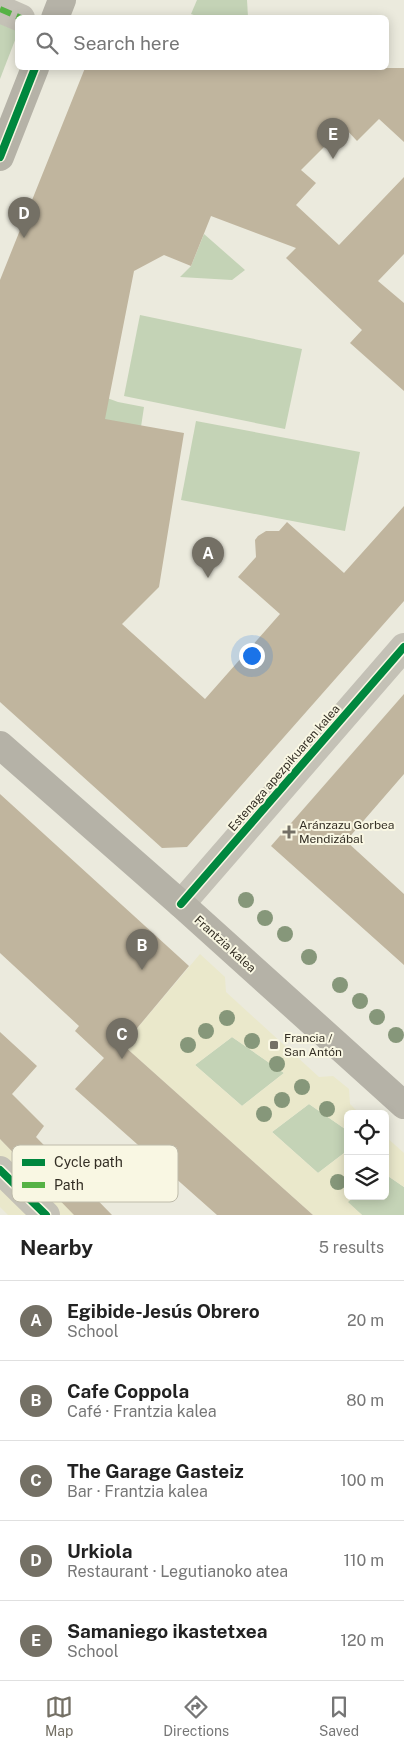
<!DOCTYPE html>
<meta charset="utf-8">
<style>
body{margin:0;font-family:"Public Sans",sans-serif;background:#f6f6f6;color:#222}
.controls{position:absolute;right:15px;bottom:15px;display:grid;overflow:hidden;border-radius:8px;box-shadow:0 2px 12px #0003}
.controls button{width:45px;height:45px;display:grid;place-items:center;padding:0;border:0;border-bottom:1px solid #e0e0e0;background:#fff;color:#222;font:25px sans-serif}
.you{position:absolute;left:251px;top:655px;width:18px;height:18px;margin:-12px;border:4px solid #fff;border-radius:50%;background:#1a73e8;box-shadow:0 0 0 8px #1a73e833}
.badge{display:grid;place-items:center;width:32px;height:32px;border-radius:50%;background:#747065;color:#fff;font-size:16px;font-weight:700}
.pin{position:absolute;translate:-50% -41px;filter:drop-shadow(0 1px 2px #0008)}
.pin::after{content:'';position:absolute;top:26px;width:18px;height:15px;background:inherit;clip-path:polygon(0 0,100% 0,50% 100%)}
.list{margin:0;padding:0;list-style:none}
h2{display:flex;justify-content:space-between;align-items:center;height:65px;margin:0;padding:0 20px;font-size:21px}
h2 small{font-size:16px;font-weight:400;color:#767676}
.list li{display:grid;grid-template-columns:32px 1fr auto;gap:15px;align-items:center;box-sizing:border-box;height:80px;padding:0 20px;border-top:1px solid #e0e0e0}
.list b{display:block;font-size:19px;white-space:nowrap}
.list p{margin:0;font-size:16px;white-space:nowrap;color:#767676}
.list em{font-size:16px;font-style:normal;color:#767676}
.icon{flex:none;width:28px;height:28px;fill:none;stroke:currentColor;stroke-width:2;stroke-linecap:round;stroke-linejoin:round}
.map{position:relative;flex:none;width:404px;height:1215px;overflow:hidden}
.search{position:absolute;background:#fff;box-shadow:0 2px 12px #0003;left:15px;right:15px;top:15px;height:55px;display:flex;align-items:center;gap:12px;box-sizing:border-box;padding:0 18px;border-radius:8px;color:#767676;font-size:19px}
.sheet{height:465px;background:#fff}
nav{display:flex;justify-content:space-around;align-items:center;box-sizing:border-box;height:70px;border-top:1px solid #e0e0e0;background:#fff;font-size:14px;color:#767676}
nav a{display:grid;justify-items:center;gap:2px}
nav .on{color:#747065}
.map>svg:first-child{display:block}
.green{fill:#c4d3b6}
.plaza{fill:#eae8cb;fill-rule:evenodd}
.building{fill:#c0b59e}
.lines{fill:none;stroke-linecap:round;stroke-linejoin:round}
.street{stroke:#c4c1b6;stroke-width:28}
.secondary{stroke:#b5b2a7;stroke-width:28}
.quiet{stroke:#56b245;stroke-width:6;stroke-dasharray:12 6;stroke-linecap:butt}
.cycleway-casing{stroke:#f9f7e3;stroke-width:11}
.cycleway{stroke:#00873e;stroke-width:8}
.tree{fill:#86977a}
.poi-dot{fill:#747065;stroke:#f9f7e3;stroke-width:2}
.labels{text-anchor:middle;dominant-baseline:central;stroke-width:4;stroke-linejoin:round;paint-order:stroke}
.street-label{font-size:12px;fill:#342f25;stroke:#f9f7e3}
.poi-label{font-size:12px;fill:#342f25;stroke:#f9f7e3;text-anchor:start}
.key{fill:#f9f7e3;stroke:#bebbaa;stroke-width:1}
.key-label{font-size:14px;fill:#342f25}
</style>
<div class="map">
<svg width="404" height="1215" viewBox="0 0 404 1215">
<rect width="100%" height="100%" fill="#ebeadd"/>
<g class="green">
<polygon points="197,0 247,0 248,17 199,17 191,14"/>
<polygon points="0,4 18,18 17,35 0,79"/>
<polygon points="204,234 245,270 232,280 180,277 191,266"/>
<polygon points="140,315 302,349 285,429 124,396"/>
<polygon points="88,391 118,402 144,407 139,440 72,432"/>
<polygon points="196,421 360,452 345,531 181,500"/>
<polygon points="232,1037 284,1073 242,1106 195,1065"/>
<polygon points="309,1104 348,1131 348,1150 318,1173 272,1132"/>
<polygon points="385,1174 404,1187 404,1215 362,1215 347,1202 355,1196 385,1196"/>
</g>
<g class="plaza">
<path d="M 200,954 L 225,977 L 226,992 L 319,1077 L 333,1076 L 349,1089 L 350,1104 L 360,1114 L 348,1114 L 348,1131 L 309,1104 L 272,1132 L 318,1173 L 348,1150 L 348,1196 L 355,1196 L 348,1202 L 362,1215 L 313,1215 L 123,1045 ZM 232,1037 L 284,1073 L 242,1106 L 195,1065 Z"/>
<polygon points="385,1136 404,1153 404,1187 385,1174"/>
<polygon points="0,1139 75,1215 8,1215 0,1207"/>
</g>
<g class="building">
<polygon points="85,68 404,68 404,142 379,119 357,141 344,127 301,170 316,183 296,205 339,245 404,177 404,254 378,281 404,303 404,391 350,343 362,330 286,258 296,248 211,216 191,266 164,255 134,271 105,419 184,433 159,587 122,624 205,699 280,614 238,577 256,557 255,540 258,536 266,531 279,531 287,522 344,573 404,506 404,601 187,847 162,848 0,702 0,280"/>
<polygon points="404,694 404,774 346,841 404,894 404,965 271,846"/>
<polygon points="0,794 189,966 123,1045 313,1215 217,1215 75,1089 104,1058 75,1031 79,1026 0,953"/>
<polygon points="0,1032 37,1066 12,1094 44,1126 36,1137 112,1215 74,1215 0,1139"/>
</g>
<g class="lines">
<g class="street">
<polyline points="0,9 21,18"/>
<polyline points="181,904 404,647"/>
<polyline points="0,1170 46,1215"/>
</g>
<g class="secondary">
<polyline points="55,18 62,0"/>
<polyline points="0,157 35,68"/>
<polyline points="0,745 181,904 404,1105"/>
</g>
<polyline class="quiet" points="0,9 21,18"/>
<g class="cycleway-casing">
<g id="cycleway">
<polyline points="0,157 35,68"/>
<polyline points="181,904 404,647"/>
<polyline points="0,1170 46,1215"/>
</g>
</g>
<use href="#cycleway" class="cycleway"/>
</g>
<g class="tree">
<circle cx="246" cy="900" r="8"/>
<circle cx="265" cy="918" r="8"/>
<circle cx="285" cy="934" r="8"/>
<circle cx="309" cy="957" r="8"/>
<circle cx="340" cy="985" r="8"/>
<circle cx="360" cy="1001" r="8"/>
<circle cx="377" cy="1017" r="8"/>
<circle cx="227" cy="1018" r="8"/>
<circle cx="206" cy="1031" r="8"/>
<circle cx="396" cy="1035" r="8"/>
<circle cx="252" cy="1041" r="8"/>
<circle cx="188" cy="1045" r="8"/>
<circle cx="277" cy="1064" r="8"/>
<circle cx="302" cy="1087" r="8"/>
<circle cx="282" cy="1100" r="8"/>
<circle cx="327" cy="1109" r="8"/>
<circle cx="264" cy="1114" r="8"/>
<circle cx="338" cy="1182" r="8"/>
</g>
<g class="poi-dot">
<path d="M286.5 824.5h5v5h5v5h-5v5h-5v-5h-5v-5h5z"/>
<rect x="269" y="1040" width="10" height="10" rx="2.5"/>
</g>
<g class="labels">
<g class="street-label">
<text transform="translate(284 768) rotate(-49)">Estenaga apezpikuaren kalea</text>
<text transform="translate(225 944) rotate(42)">Frantzia kalea</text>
</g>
<g class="poi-label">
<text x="299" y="825">Aránzazu Gorbea<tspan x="299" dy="14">Mendizábal</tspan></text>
<text x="284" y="1038">Francia /<tspan x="284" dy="14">San Antón</tspan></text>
</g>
</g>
<rect x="12" y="1145" width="166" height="57" rx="8" class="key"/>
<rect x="22" y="1159" width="23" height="7" fill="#00873e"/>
<rect x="22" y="1182" width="23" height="6" fill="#56b245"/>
<g class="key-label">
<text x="54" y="1167">Cycle path</text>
<text x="54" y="1190">Path</text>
</g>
</svg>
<div class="controls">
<button><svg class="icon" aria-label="locate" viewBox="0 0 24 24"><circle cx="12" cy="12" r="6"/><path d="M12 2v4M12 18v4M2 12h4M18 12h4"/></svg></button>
<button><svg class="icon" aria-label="layers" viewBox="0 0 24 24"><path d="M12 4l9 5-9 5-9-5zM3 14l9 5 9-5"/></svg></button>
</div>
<div class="you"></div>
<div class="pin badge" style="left:208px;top:578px">A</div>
<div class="pin badge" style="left:142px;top:970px">B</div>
<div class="pin badge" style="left:122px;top:1059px">C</div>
<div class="pin badge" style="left:24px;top:238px">D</div>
<div class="pin badge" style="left:333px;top:159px">E</div>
<div class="search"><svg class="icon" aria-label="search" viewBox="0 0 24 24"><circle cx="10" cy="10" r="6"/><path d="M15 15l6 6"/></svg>Search here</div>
</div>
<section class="sheet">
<h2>Nearby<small>5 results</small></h2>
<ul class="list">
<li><span class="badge">A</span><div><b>Egibide-Jesús Obrero</b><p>School</p></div><em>20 m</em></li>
<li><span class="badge">B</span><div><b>Cafe Coppola</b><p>Café · Frantzia kalea</p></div><em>80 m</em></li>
<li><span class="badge">C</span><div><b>The Garage Gasteiz</b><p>Bar · Frantzia kalea</p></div><em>100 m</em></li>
<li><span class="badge">D</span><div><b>Urkiola</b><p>Restaurant · Legutianoko atea</p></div><em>110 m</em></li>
<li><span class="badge">E</span><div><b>Samaniego ikastetxea</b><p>School</p></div><em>120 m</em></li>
</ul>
</section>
<nav>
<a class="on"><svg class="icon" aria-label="map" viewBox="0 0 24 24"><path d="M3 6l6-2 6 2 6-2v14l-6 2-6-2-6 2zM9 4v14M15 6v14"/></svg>Map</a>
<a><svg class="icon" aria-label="directions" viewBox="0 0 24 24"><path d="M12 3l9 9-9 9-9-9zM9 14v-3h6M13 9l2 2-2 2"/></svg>Directions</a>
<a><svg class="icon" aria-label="saved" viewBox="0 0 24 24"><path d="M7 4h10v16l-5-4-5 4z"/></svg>Saved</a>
</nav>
